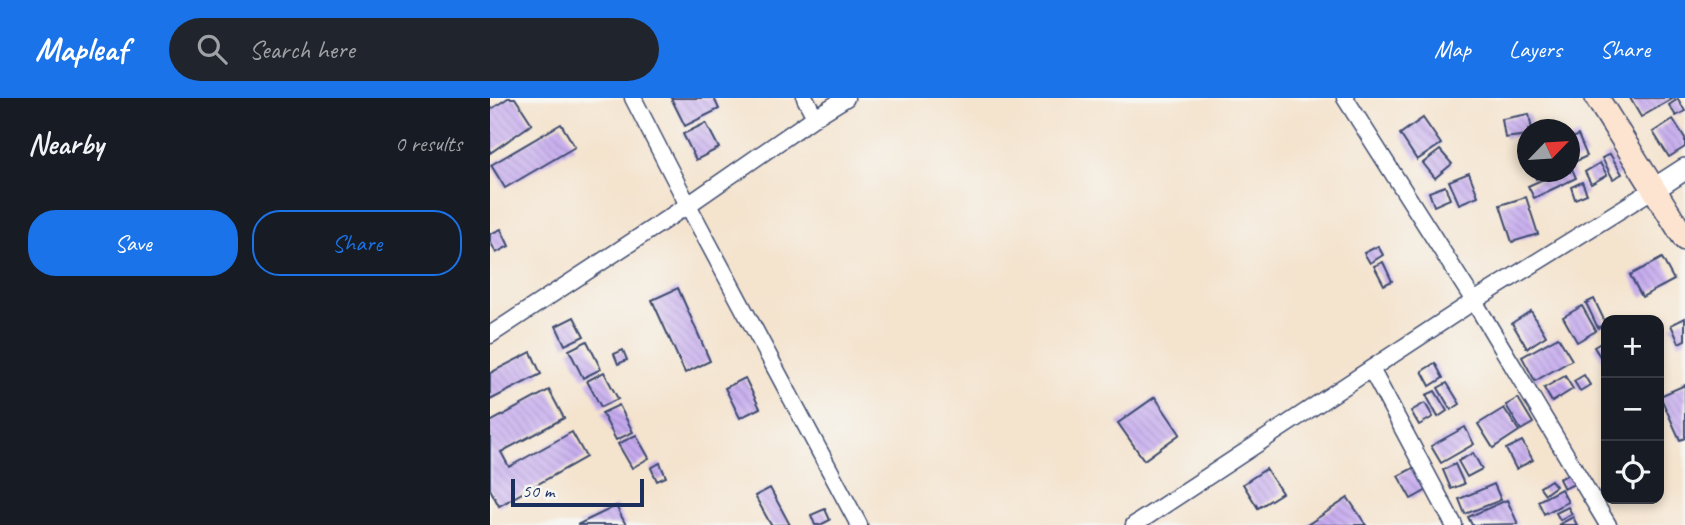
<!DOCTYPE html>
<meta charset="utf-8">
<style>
body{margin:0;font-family:Caveat,sans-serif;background:#20242c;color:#f1f3f6}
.controls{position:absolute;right:21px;bottom:21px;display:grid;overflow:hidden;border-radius:14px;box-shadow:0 4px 10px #0003}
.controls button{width:63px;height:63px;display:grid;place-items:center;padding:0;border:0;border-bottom:2px solid #363941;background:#171b24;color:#f1f3f6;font:35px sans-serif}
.compass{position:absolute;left:1027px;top:21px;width:63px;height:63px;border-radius:50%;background:#171b24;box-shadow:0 4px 10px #0003;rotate:65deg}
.scale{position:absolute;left:21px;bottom:18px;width:133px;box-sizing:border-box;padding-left:7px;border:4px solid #1b2f5e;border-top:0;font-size:19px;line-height:24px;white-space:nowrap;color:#1b2f5e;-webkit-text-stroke:5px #f6f6f2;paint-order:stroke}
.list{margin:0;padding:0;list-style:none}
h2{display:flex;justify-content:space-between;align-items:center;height:91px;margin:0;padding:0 28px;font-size:30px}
h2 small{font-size:23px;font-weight:400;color:#9ea1a6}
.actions{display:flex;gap:14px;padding:21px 28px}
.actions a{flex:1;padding:16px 0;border:2px solid #1a73e8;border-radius:28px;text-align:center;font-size:24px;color:#1a73e8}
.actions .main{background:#1a73e8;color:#fff}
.icon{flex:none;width:38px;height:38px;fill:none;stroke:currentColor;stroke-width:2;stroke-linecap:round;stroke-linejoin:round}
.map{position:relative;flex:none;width:1195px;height:427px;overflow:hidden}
header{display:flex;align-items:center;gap:42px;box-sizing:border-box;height:98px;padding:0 35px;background:#1a73e8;color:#fff}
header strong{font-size:33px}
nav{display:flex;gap:38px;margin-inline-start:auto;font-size:24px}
.search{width:490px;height:63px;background:#20242c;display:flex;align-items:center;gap:18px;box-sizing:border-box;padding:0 24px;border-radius:38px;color:#9ea1a6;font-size:26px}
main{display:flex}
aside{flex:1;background:#171b24}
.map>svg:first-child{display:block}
.building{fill:url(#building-back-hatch)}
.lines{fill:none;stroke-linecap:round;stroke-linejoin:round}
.minor-casing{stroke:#3c4a6f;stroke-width:19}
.tertiary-casing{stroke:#3c4a6f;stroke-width:24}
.secondary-casing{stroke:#3c4a6f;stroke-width:26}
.minor{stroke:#fff;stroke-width:16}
.tertiary{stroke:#fff;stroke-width:21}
.secondary{stroke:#fde4d0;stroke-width:23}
</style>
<header>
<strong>Mapleaf</strong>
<div class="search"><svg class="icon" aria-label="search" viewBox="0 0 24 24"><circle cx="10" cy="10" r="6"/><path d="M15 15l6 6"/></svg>Search here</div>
<nav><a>Map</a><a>Layers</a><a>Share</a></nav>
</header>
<main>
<aside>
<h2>Nearby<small>0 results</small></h2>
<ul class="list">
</ul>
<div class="actions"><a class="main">Save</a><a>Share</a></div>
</aside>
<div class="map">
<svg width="1195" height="427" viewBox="0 0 1195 427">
<defs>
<pattern id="building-back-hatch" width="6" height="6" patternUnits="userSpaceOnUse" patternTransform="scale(1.75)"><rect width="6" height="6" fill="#c6aaef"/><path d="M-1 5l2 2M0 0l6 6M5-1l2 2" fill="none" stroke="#a08bc5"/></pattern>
</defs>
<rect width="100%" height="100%" fill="#f6f6f2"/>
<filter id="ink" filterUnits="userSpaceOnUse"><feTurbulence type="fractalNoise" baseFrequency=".0143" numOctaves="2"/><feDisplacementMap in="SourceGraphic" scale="14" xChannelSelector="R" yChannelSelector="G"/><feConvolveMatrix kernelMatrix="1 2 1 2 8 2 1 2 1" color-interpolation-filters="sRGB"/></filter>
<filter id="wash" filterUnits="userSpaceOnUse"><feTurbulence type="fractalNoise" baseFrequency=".00686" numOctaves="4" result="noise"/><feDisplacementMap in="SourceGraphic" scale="28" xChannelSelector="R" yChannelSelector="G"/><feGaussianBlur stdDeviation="1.57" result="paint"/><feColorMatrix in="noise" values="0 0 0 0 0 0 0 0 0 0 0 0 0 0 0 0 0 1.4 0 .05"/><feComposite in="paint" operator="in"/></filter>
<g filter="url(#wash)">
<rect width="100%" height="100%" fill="#f4e3cd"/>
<g id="blocks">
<g class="building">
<polygon points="18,0 25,0 42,26 0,55 0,12"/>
<polygon points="181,0 224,0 229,11 195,28"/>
<polygon points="1140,0 1184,0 1151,19"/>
<polygon points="1188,1 1195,13 1186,18 1179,7"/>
<polygon points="1039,16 1042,32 1038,32 1038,37 1015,40 1012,21"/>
<polygon points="933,20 951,46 927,62 910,36"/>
<polygon points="1183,21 1195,40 1195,49 1179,59 1163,34"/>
<polygon points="216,25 229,50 206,62 193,36"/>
<polygon points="71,26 85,49 15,90 1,67"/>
<polygon points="1088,37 1097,58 1080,66 1086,80 1044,100 1038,88 1069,74 1080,74 1080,41"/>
<polygon points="950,52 962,66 945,80 933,65"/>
<polygon points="1120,56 1132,76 1123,81 1112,60"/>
<polygon points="1110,65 1117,77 1101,86 1095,74"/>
<polygon points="1043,74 1062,74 1046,81"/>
<polygon points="979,75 988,98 969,106 959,83"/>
<polygon points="1092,84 1097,96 1085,101 1081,89"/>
<polygon points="955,88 960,101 944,108 939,94"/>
<polygon points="1036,99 1048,136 1022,144 1010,107"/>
<polygon points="11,131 19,148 6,155 0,143 0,136"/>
<polygon points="888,148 893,157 880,165 874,155"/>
<polygon points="1172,160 1184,182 1152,199 1140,177"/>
<polygon points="893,164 902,183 894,187 884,168"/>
<polygon points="188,190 220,263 195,275 162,202"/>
<polygon points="1104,201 1116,226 1108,230 1096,205"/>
<polygon points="1092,208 1106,233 1087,244 1073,219"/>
<polygon points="1041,213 1056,238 1037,250 1022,225"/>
<polygon points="84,219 94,238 75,247 66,228"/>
<polygon points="1195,220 1195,242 1189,245 1181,227"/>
<polygon points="1068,239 1082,262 1045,283 1032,259"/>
<polygon points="1116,242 1116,268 1104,249"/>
<polygon points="97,243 111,271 93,280 79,252"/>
<polygon points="133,252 137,262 128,266 124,256"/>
<polygon points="41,254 51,276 0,302 0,275"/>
<polygon points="945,265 953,280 940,288 932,273"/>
<polygon points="114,274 128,301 111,309 97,283"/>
<polygon points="1094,277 1100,287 1090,293 1084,283"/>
<polygon points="1075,278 1083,291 1062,304 1054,290"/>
<polygon points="255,280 270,310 250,320 235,290"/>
<polygon points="957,285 970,306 961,312 948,290"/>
<polygon points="1195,287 1195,340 1190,342 1170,298"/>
<polygon points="59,292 74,320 11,354 19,369 82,334 96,359 9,408 0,391 0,324"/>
<polygon points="945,293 957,313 948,319 936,297"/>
<polygon points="665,299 690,336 654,362 628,325"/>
<polygon points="1028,300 1043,325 1031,332 1016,307"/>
<polygon points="935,305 943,319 929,327 921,313"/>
<polygon points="129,307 143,334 126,342 112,315"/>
<polygon points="1014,310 1029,333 1003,350 988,326"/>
<polygon points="975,329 984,346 951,365 941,348"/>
<polygon points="146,337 159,360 142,370 128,346"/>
<polygon points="1032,343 1043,362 1026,371 1016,351"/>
<polygon points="983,355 992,371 977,379 968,363"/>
<polygon points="170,365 176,379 167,383 161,370"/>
<polygon points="965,366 974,386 961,391 953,372"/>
<polygon points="925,369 937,392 921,401 908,378"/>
<polygon points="776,371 792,395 768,410 753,386"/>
<polygon points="1079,376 1084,386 1074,391 1069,381"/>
<polygon points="1061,382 1066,388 1055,396 1050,389"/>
<polygon points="1004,386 1011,402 975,416 969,401"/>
<polygon points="280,390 300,427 281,427 265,398"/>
<polygon points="1071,391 1078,404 1054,416 1048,403"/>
<polygon points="858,400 876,427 817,427"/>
<polygon points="1017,402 1028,426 982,427 978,419"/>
<polygon points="126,408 136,427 87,427"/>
<polygon points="1078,409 1082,416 1070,422 1066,415"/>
<polygon points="335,411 340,422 330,427 325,427 321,417"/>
<polygon points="1083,419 1087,427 1068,427"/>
</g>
</g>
</g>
<g filter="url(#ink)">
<use href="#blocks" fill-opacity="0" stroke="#3c4a6f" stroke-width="2"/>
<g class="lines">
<g class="minor-casing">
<g id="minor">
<polyline points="143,0 198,107 369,427"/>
<polyline points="315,0 325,19"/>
<polyline points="855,0 984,203 1118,427"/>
<polyline points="0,237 198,107 325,19 356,0"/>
<polyline points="881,271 964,427"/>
<polyline points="644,427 984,203 1164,91"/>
</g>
</g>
<g class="tertiary-casing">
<polyline id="tertiary" points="1164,91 1195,71"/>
</g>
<g class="secondary-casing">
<polyline id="secondary" points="1107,0 1195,141"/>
</g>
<use href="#minor" class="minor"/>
<use href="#tertiary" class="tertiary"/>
<use href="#secondary" class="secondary"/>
</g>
</g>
</svg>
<div class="controls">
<button>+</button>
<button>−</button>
<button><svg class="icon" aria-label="locate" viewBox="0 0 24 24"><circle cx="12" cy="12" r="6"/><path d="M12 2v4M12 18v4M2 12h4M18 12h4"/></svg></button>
</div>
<svg class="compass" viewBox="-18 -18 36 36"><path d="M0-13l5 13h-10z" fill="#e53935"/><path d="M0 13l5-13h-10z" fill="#9ea1a6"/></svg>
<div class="scale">50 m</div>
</div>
</main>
